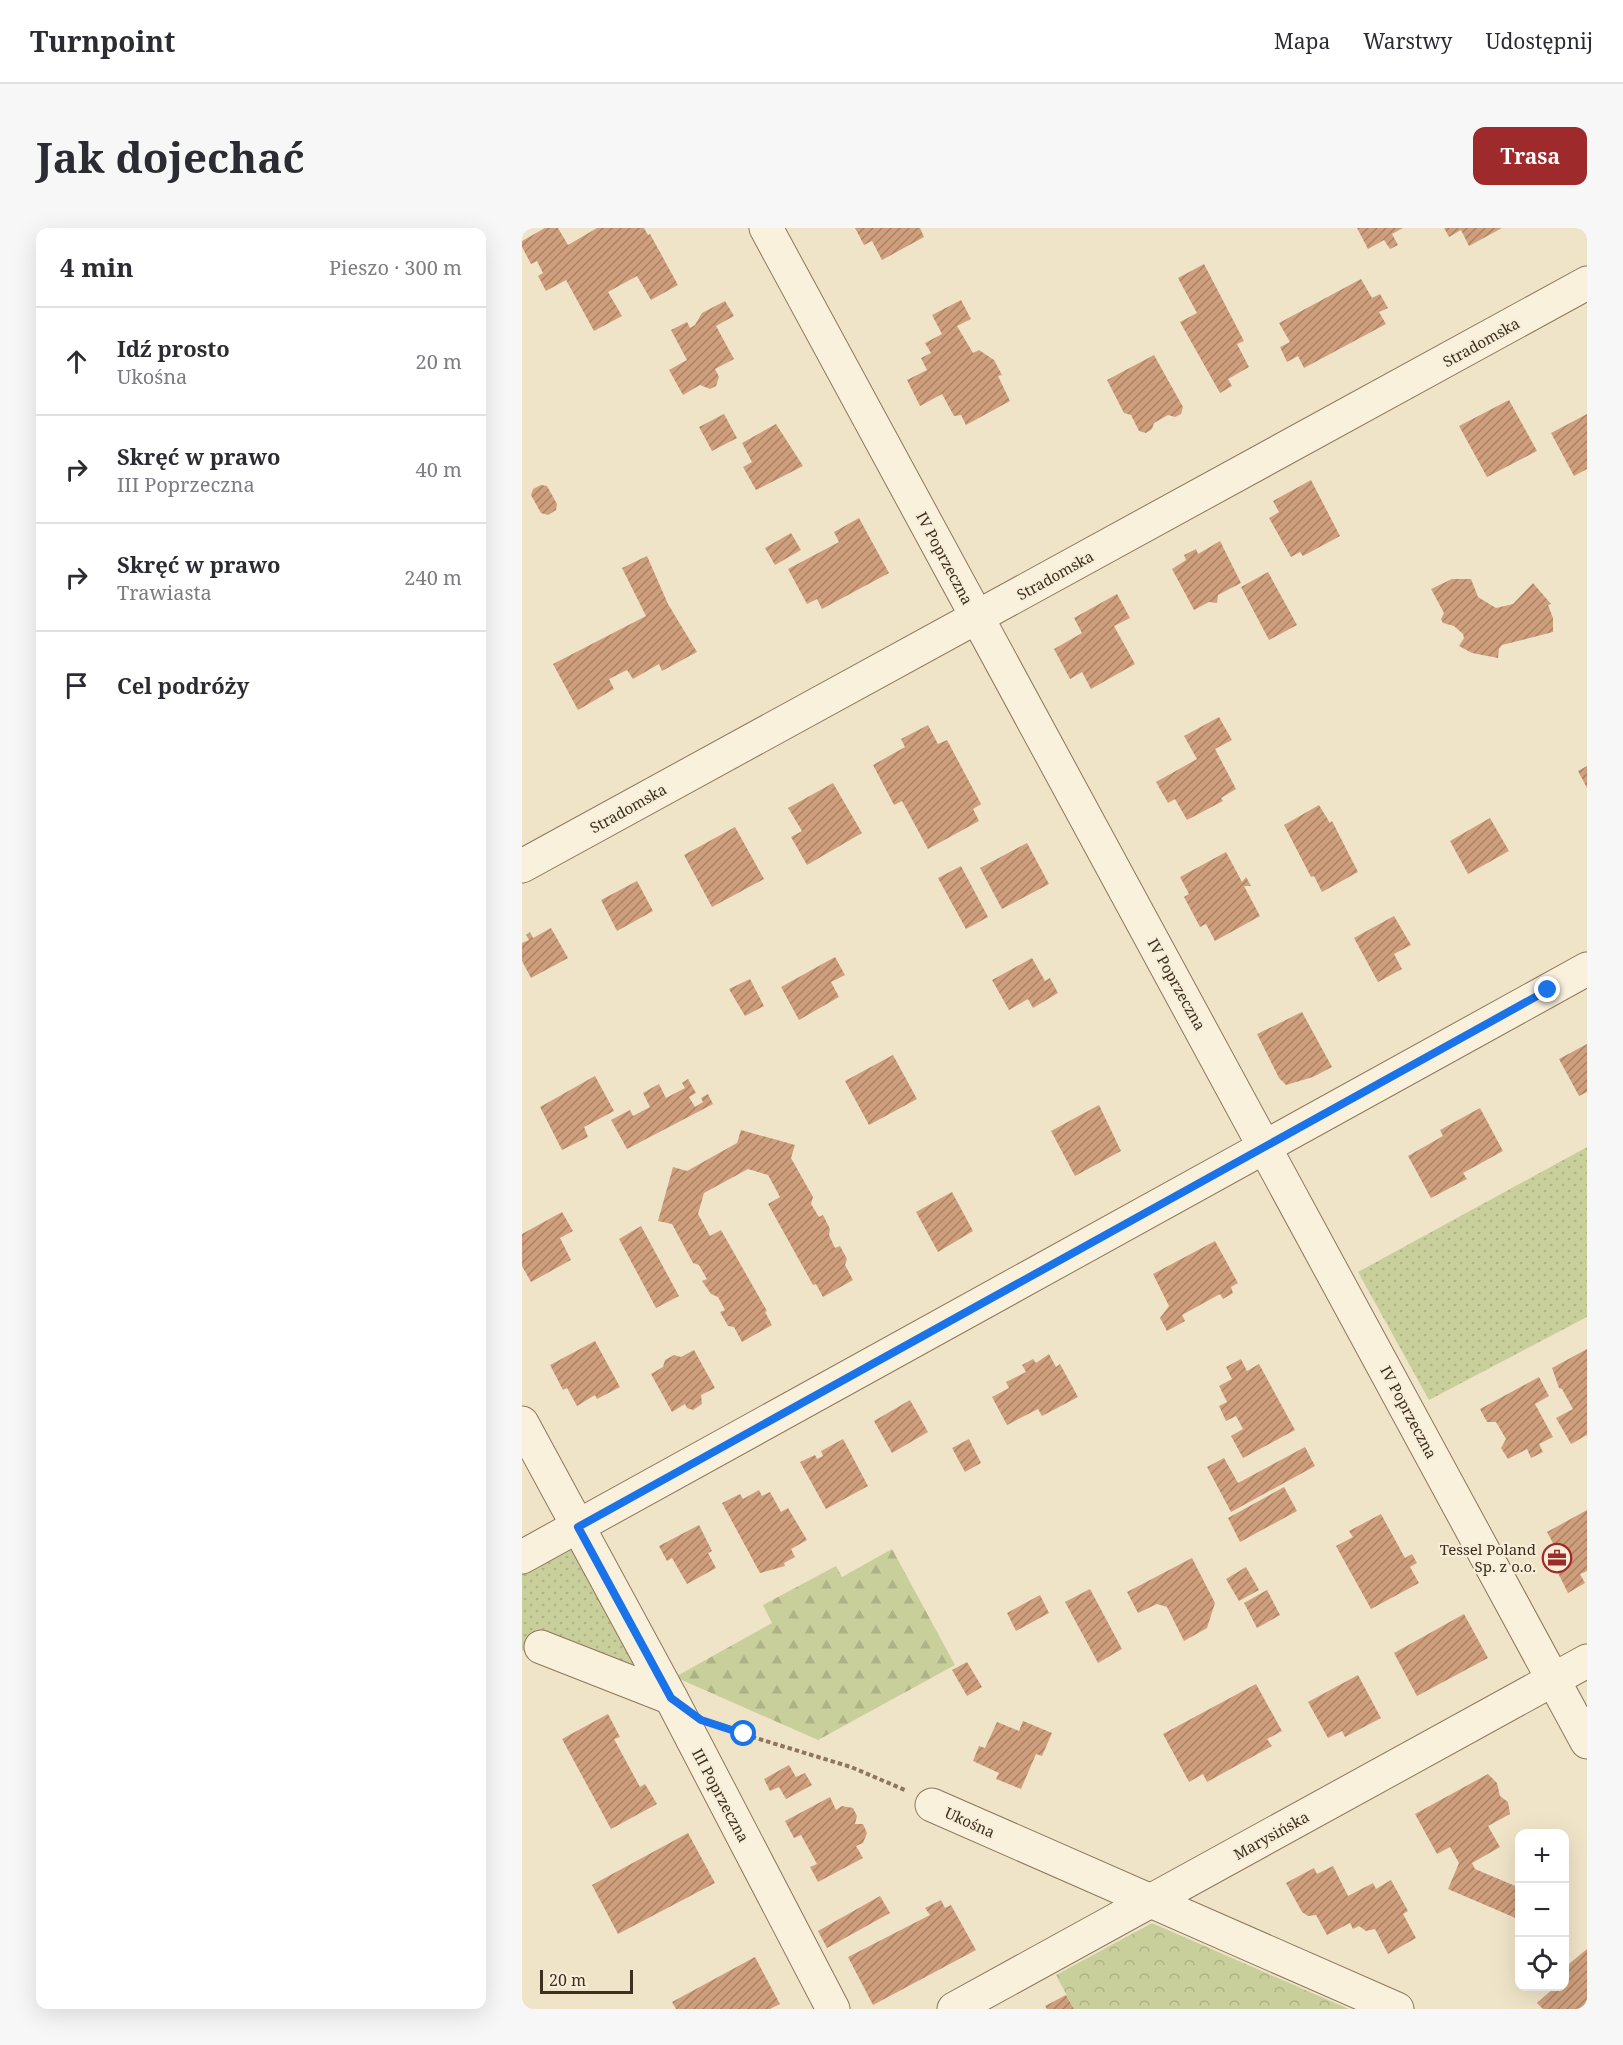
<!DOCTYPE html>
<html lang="pl">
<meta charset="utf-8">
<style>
body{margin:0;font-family:"Noto Serif",serif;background:#f7f7f7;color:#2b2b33}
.controls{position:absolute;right:18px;bottom:18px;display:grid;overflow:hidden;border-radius:12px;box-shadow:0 6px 24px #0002}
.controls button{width:54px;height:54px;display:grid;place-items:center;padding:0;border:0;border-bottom:2px solid #e1e1e2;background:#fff;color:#2b2b33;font:30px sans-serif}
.scale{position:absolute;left:18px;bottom:15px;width:93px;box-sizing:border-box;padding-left:6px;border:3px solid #3d2e20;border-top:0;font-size:16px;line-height:21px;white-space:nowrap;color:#3d2e20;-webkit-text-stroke:4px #f7eed8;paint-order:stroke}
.stop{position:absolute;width:18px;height:18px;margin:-14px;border:4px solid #1a73e8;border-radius:50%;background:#fff}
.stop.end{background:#1a73e8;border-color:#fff;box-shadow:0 2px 6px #0008}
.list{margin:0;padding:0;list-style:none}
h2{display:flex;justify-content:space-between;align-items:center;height:78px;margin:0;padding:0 24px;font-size:26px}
h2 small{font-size:20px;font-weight:400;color:#7c7c81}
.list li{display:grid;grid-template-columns:39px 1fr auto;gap:18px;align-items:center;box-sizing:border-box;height:108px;padding:0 24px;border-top:2px solid #e1e1e2}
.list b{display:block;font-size:22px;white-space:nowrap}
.list p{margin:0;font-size:20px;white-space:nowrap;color:#7c7c81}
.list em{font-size:20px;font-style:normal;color:#7c7c81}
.icon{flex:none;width:33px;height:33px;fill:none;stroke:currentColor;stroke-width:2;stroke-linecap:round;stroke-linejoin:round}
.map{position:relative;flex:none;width:1065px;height:1781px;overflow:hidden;border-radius:12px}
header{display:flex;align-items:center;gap:36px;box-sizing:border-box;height:84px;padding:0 30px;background:#fff;border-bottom:2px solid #e1e1e2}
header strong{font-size:28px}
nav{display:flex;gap:33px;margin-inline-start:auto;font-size:21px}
.intro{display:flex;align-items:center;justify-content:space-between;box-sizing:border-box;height:144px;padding:0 36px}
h1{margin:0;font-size:42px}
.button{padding:15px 27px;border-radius:12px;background:#9e2a2b;color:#fff;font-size:21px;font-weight:700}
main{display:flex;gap:36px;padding:0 36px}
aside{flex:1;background:#fff;border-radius:12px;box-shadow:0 6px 24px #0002}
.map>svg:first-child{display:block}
.grass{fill:url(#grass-dots)}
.forest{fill:url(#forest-firs)}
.park{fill:url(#park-crowns)}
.building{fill:url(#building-hatch)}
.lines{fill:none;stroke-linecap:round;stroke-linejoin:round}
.street-casing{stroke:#8d765c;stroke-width:35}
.path{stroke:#8d765c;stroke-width:4;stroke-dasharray:4.5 3;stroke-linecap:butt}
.street{stroke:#faf1dc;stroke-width:33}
.route{stroke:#1a73e8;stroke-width:8}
.labels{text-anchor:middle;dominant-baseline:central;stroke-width:4.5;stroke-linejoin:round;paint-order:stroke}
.street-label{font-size:15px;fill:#3d2e20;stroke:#f7eed8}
.poi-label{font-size:15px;fill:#3d2e20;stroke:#f7eed8;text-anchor:end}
</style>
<header>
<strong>Turnpoint</strong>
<nav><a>Mapa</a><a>Warstwy</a><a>Udostępnij</a></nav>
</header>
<div class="intro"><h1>Jak dojechać</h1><a class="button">Trasa</a></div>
<main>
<aside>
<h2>4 min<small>Pieszo · 300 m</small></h2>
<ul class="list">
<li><svg class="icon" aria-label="ahead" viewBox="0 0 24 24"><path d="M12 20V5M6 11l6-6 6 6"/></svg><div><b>Idź prosto</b><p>Ukośna</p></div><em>20 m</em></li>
<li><svg class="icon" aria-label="right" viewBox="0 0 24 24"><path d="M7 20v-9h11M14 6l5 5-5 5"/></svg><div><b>Skręć w prawo</b><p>III Poprzeczna</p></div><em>40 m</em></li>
<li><svg class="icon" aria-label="right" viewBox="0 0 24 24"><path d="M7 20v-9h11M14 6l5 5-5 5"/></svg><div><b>Skręć w prawo</b><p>Trawiasta</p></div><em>240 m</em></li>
<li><svg class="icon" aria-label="arrive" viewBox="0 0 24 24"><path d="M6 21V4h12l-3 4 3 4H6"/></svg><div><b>Cel podróży</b></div></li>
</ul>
</aside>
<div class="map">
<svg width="1065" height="1781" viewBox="0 0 1065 1781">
<defs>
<pattern id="grass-dots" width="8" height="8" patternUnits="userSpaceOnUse" patternTransform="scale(1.5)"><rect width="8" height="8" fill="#c9cf9b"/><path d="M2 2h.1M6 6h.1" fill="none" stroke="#aeb285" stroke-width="1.8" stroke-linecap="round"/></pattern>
<pattern id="forest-firs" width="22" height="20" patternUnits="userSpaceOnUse" patternTransform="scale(1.5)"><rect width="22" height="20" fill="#c9cf9b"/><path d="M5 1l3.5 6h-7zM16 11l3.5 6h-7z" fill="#aeb285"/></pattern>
<pattern id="park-crowns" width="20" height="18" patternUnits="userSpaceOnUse" patternTransform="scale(1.5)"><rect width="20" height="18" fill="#c9cf9b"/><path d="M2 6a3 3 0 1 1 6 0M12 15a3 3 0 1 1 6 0" fill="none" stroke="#aeb285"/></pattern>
<pattern id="building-hatch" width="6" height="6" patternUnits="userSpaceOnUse" patternTransform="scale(1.5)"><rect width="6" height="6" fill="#cf9f7d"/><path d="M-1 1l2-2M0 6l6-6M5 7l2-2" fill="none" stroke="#a98266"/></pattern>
</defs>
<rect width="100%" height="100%" fill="#f0e4c8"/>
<g class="grass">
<polygon points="1065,919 1065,1089 907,1172 836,1044"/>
<polygon points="52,1318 117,1443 12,1428 0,1422 0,1344"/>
</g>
<polygon class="forest" points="370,1321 433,1437 296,1512 153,1449 250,1395 241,1377 314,1338 320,1349"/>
<polygon class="park" points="630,1695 827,1781 552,1781 534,1747"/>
<g class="building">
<polygon points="23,0 36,0 46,17 75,0 122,0 126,7 128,6 156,57 129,72 115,48 86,64 100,88 72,103 44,52 24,63 16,48 21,45 15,33 9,36 0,19 0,13"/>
<polygon points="333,0 398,0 402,9 360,32 350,13 342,17"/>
<polygon points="835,0 881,0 870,6 876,17 868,21 862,12 846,21"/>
<polygon points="922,0 980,0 947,18 939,2 927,9"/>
<polygon points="682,36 722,113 715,116 727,139 706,151 710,158 698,165 658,94 675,85 656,50"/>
<polygon points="839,51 850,70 858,66 866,80 857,84 864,96 782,140 776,128 765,134 758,119 768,114 757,95"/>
<polygon points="439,72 449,91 435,98 451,125 457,122 472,132 480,147 476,148 488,173 444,197 439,187 432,188 420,166 398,178 385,152 405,142 399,130 409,125 403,115 420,106 410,87"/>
<polygon points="203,73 212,88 194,98 212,131 193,141 197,149 194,158 188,161 178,157 161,167 147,142 165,132 149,102 165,94 168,100 173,97 180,85"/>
<polygon points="632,127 661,179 659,186 653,189 646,187 632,195 630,201 624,205 617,203 609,187 602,185 585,152"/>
<polygon points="987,172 1015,223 965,249 937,198"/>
<polygon points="202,186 215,210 190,223 177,199"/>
<polygon points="1065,186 1065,241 1052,248 1029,205"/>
<polygon points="254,196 281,238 234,262 221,239 230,234 220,215"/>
<polygon points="789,252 818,308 781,328 778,324 769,329 747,290 757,284 751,273"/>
<polygon points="19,257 25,258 35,276 34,282 26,287 19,285 9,267 11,261"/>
<polygon points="337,290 367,345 300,381 295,371 285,376 266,341 317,314 312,304"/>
<polygon points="269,305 279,322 253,337 243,320"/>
<polygon points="698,313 719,355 696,367 695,375 687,374 672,382 650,341 664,332 662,327 674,321 676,326"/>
<polygon points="125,328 146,376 175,424 140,443 137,436 111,451 105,442 87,451 92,461 56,482 31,436 124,388 100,340"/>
<polygon points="746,344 775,397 747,412 719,359"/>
<polygon points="930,351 949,351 956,369 974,380 991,376 1011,355 1029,376 1026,377 1031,390 1031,404 980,417 977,421 976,430 950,425 937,418 942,410 941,406 932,398 921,395 919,391 922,385 909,361"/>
<polygon points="595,366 608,390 592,398 613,436 569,461 560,444 548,451 532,421 560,405 552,390"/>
<polygon points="697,489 710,512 693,521 714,561 699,570 701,573 665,592 653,571 646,575 634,554 675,531 662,508"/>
<polygon points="406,497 416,516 425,512 459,576 451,581 457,593 406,621 380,573 372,577 351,537 383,519 379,511"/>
<polygon points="1065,538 1065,560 1056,543"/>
<polygon points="311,555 340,605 285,637 269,609 280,603 266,580"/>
<polygon points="797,577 808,595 810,593 836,644 800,664 792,648 789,649 762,597"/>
<polygon points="968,590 987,623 946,646 928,613"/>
<polygon points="213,599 242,651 190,679 162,627"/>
<polygon points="505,615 527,656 480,681 458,640"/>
<polygon points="704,624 720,654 724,649 729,658 722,658 738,688 693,713 684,696 678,699 662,669 667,666 658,649"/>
<polygon points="439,638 466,689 444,701 416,650"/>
<polygon points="115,653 131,683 95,703 79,672"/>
<polygon points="872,688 889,717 872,726 880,741 856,754 832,710"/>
<polygon points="29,700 46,730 9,750 0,733 0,715 7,712 4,707 8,704 11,710"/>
<polygon points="313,729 323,747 309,754 317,769 277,792 259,759"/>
<polygon points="510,730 523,753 528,750 536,765 511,780 506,771 487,782 470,752"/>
<polygon points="228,751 242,778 223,788 207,761"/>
<polygon points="780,784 810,839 791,849 764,857 757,850 735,806"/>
<polygon points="1065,816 1065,864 1057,868 1037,831"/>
<polygon points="371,827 395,871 347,897 323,853"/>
<polygon points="73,848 92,883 62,899 66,909 40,922 18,879"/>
<polygon points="166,851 174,865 167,869 173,879 181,874 179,870 186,866 191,876 105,921 89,892 108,882 111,888 128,879 121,865 137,856 144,870 163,860 160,855"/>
<polygon points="577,877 599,923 553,948 529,903"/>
<polygon points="958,880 981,923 941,945 945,951 909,970 886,928 921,908 918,902"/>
<polygon points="219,902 273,917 269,930 291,969 289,976 297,989 301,987 308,1001 307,1007 313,1020 318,1018 325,1031 323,1037 331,1052 301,1069 294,1056 291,1057 246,976 258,969 246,947 226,941 182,965 176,986 188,1008 199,1002 245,1083 243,1084 250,1097 220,1114 212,1099 206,1098 198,1084 203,1082 196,1069 189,1066 180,1053 185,1051 177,1037 171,1035 150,996 136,993 151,939 165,943 215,915"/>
<polygon points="430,964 451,1003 416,1024 394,984"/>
<polygon points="40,984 51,1003 38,1010 49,1032 9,1054 0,1038 0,1006"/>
<polygon points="119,998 157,1068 134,1080 97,1011"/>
<polygon points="693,1013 716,1055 709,1059 711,1065 701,1071 698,1066 660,1087 663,1093 645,1103 638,1090 647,1078 631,1046"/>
<polygon points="73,1113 98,1159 75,1171 73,1167 55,1178 45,1160 41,1162 28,1137"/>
<polygon points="1065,1121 1065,1207 1049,1216 1034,1190 1051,1181 1040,1161 1037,1160 1030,1140"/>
<polygon points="172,1122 193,1160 179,1167 180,1176 171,1182 165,1180 163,1176 150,1184 129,1146 141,1139 143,1132 152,1127 159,1129"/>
<polygon points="527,1126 534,1139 538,1136 556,1169 520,1188 516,1181 485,1197 470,1169 487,1160 484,1154 504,1144 500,1137 511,1131 514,1135"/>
<polygon points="719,1131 725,1143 737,1136 773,1202 721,1230 709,1208 721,1201 714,1188 704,1193 697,1178 705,1174 697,1158 710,1151 704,1139"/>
<polygon points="1017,1149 1027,1168 1013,1176 1031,1209 1017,1216 1021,1224 1009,1230 1005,1221 986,1231 979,1220 984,1211 974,1194 965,1194 958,1181"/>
<polygon points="388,1172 406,1204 370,1225 352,1193"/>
<polygon points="321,1211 346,1258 304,1281 278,1234 293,1227 295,1231 301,1228 299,1223"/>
<polygon points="447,1211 459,1235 443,1244 430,1220"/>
<polygon points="783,1219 793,1238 709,1284 685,1239 702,1230 716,1255"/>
<polygon points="762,1259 775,1283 718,1314 706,1290"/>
<polygon points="237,1262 240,1268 248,1264 259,1284 266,1280 285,1312 269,1321 273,1329 262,1335 263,1338 238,1345 200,1275 218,1266 221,1271"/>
<polygon points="1065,1282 1065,1343 1058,1346 1063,1355 1046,1365 1024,1321 1032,1317 1025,1304"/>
<polygon points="859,1286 883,1330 890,1326 895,1335 888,1339 897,1355 849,1381 814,1318 831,1309 827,1303"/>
<polygon points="177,1297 190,1323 186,1325 194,1340 165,1356 150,1330 145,1333 137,1318"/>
<polygon points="670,1330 693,1375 685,1400 662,1413 645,1379 635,1376 616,1385 605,1364"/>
<polygon points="724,1339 737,1362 717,1373 704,1351"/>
<polygon points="568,1361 600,1421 576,1435 543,1374"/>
<polygon points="745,1362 758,1387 735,1400 722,1375"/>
<polygon points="518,1367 527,1385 494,1403 485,1385"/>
<polygon points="942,1386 966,1430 895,1468 872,1425"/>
<polygon points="445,1434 460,1459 445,1468 430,1442"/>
<polygon points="836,1447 859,1490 823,1509 820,1503 806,1510 786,1474"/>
<polygon points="734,1456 760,1503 745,1511 750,1518 685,1554 681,1546 667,1554 641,1506"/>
<polygon points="86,1486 98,1509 92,1511 118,1559 123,1556 135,1576 89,1601 40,1511"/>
<polygon points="501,1493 530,1505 520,1528 514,1526 499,1561 474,1551 477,1545 451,1533 457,1518 463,1520 475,1494 497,1503"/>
<polygon points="267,1537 274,1549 283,1545 290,1557 264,1571 257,1559 248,1563 242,1551"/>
<polygon points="966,1546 975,1555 978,1568 986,1574 988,1586 966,1598 978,1619 950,1635 953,1641 998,1660 998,1692 926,1661 937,1635 928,1619 915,1626 893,1586"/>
<polygon points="308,1569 314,1582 320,1578 331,1580 335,1588 333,1596 341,1596 345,1605 341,1615 334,1618 341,1630 296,1654 288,1639 295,1636 279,1607 272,1610 263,1593"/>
<polygon points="166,1605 193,1655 96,1706 70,1657"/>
<polygon points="811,1638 826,1668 851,1655 854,1661 869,1652 886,1683 881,1686 894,1710 866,1726 853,1701 844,1703 837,1698 831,1701 828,1695 805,1707 794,1687 786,1688 780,1684 764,1655 792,1640 795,1646"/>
<polygon points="358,1668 368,1685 305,1720 296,1703"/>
<polygon points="419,1672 423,1680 429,1677 454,1722 351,1777 326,1729 408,1687 403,1680"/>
<polygon points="1065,1721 1065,1781 1021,1781 1015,1775 1032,1760 1031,1758 1042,1758 1042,1740"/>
<polygon points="233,1729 258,1776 248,1781 154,1781 150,1774"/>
<polygon points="544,1767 552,1781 525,1781 523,1778"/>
</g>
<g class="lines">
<g class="street-casing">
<g id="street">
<polyline points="244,0 1065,1514"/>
<polyline points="0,638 1065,55"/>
<polyline points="0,1195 149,1470 311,1781"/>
<polyline points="0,1329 1065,741"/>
<polyline points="19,1419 149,1470"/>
<polyline points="410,1577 875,1781"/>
<polyline points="432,1781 1065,1433"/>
</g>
</g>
<polyline class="path" points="201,1500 329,1539 383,1562"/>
<use href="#street" class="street"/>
</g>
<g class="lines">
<polyline class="route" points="222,1506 179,1492 149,1470 56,1299 1026,762"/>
</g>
<defs>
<g id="office-ring" transform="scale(1.5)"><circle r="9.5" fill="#f7eed8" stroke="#9e2a2b" stroke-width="1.5"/><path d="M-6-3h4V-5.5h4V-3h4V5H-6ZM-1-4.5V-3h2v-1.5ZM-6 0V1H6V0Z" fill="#9e2a2b"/></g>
</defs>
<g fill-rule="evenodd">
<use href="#office-ring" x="1035" y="1330"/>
</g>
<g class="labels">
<g class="street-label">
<text transform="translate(959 114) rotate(-29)">Stradomska</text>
<text transform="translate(423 330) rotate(62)">IV Poprzeczna</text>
<text transform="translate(533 347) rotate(-29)">Stradomska</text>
<text transform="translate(106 580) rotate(-29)">Stradomska</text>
<text transform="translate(655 756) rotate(61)">IV Poprzeczna</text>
<text transform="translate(887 1184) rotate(62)">IV Poprzeczna</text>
<text transform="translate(199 1567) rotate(62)">III Poprzeczna</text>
<text transform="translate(448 1594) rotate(24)">Ukośna</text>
<text transform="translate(749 1607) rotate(-29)">Marysińska</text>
</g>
<g class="poi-label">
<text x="1014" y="1321">Tessel Poland<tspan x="1014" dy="17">Sp. z o.o.</tspan></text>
</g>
</g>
</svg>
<div class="controls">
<button>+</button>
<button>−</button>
<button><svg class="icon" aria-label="locate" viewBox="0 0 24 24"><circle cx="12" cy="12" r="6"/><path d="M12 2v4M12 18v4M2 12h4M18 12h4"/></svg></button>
</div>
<div class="scale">20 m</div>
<div class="stop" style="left:222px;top:1506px"></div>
<div class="stop end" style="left:1026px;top:762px"></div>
</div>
</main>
